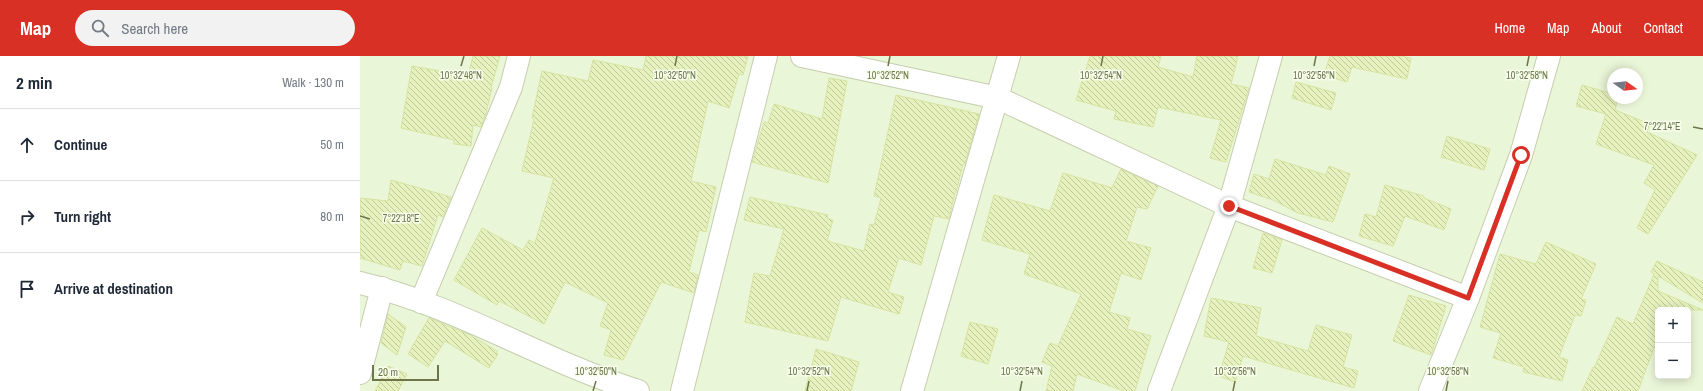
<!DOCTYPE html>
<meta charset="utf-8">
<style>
body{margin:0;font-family:"Archivo Narrow",sans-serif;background:#f2f2f3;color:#1f2937}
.controls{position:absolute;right:12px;bottom:12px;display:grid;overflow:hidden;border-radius:6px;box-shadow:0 2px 10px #0003}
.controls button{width:36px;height:36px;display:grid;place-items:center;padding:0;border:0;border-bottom:1px solid #e0e1e3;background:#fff;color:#1f2937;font:20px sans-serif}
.compass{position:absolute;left:1247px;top:12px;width:36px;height:36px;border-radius:50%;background:#fff;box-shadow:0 2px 10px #0003;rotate:104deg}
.scale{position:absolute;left:12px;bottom:10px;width:67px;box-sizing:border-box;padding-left:4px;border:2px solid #6e754b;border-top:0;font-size:11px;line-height:14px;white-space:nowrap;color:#6e754b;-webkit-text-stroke:3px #f7ffed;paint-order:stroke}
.stop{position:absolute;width:12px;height:12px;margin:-9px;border:3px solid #d93025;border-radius:50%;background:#fff}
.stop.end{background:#d93025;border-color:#fff;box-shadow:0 1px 4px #0008}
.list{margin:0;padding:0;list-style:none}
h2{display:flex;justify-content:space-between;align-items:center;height:52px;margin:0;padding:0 16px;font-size:17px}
h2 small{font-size:13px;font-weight:400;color:#747a83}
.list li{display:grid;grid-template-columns:26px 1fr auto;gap:12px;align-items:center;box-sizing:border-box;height:72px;padding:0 16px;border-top:1px solid #e0e1e3}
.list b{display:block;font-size:15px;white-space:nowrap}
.list em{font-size:13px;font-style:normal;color:#747a83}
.icon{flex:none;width:22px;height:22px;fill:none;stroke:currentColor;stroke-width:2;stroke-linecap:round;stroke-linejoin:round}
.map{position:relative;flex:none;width:1343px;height:335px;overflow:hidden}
header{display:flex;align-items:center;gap:24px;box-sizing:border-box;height:56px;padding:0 20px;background:#d93025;color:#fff}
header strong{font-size:19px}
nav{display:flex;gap:22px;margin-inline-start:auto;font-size:14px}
.search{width:280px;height:36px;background:#f2f2f3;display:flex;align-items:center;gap:10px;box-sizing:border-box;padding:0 14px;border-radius:22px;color:#747a83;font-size:15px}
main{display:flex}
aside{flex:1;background:#fff}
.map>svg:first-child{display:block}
.residential{fill:#eaf6d8;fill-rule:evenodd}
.building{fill:url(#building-back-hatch);stroke:#d6e49f}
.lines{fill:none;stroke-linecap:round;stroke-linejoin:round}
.street-casing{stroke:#c5cead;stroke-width:24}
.street{stroke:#fff;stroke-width:22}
.route{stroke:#d93025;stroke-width:5}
.ticks{fill:none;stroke:#6e754b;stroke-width:1.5}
.ticks-label{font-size:10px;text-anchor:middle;fill:#6e754b;stroke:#f7ffed;stroke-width:3;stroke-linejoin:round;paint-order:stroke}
</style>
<header>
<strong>Map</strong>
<div class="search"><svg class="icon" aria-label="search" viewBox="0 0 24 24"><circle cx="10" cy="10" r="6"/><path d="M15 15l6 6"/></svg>Search here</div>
<nav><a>Home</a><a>Map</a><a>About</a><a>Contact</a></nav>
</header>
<main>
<aside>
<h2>2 min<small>Walk · 130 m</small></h2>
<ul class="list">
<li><svg class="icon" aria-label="ahead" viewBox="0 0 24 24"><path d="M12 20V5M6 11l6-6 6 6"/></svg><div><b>Continue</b></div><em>50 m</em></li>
<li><svg class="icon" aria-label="right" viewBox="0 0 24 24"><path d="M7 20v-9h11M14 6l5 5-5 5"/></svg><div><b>Turn right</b></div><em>80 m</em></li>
<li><svg class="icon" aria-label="arrive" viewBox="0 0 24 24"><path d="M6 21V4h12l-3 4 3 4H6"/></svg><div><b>Arrive at destination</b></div></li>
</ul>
</aside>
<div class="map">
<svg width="1343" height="335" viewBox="0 0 1343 335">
<defs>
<pattern id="building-back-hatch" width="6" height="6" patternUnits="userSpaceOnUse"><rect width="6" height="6" fill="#e6f1be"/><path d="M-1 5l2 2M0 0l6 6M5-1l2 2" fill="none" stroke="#bfc89c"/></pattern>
</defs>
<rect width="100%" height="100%" fill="#f3fce7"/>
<path class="residential" d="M 0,0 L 1343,0 L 1343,335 L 0,335 ZM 1253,18 L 1277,18 L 1277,42 L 1253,42 ZM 1298,254 L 1328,254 L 1328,320 L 1298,320 Z"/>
<g class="building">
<polygon points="113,0 140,0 131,32 132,32 126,57 121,71 113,69 111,90 94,88 94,84 41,72 52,10 108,20"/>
<polygon points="286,0 388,0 383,19 379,18 369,52 348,45 331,125 356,131 346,176 339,174 329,216 338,219 334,237 301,226 263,304 244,299 251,274 240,270 248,247 205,226 184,268 139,245 137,249 94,224 122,172 163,194 169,184 175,187 194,122 162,115 174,63 172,62 182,15 228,25 233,4 283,14"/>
<polygon points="730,0 801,0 798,11 833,21 837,0 878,0 871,28 889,32 866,106 850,102 861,64 798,51 793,71 754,63 756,55 716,44"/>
<polygon points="970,0 1040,0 1051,2 1047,23 992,11 987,26 964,19"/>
<polygon points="469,22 487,25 468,127 392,106 404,66 408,67 414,48 462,63"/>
<polygon points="936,26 976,37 971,54 932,42"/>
<polygon points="1222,29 1253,38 1253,42 1258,42 1255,54 1290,68 1287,76 1337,99 1288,178 1277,172 1295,134 1284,127 1294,109 1236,88 1246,58 1216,50"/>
<polygon points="536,39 619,58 605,108 603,108 596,136 595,136 589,163 574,160 561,209 539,202 538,204 528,236 544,241 539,258 481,241 468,285 385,266 394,217 410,220 424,173 384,164 390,141 468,159 467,162 473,164 467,185 504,195 510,168 514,169 521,142 514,140"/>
<polygon points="1087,80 1130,93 1124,114 1081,101"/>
<polygon points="915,103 966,119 969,110 990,118 973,166 938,157 913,144 889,136 894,118 909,123"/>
<polygon points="761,113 798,130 787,153 777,151 766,185 791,192 781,224 761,217 749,256 770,262 767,273 791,280 775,335 764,335 717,318 713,335 686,335 692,310 682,306 690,287 698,290 721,238 664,218 670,198 622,184 634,139 690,155 703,117 752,132"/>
<polygon points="31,124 91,141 83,161 78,159 62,210 43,205 40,214 0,202 0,142 28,145"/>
<polygon points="1025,129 1064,140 1064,142 1091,153 1084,174 1045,160 1033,190 999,180 1005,158 1016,161"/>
<polygon points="903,177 922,184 912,217 893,212"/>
<polygon points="1186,186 1236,208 1221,243 1226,244 1221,260 1215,259 1199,301 1208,304 1202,325 1163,316 1164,311 1133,302 1141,277 1120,271 1140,198 1176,208"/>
<polygon points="1297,205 1343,226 1343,247 1298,220 1298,235 1343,254 1298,254 1298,281 1278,335 1222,335 1233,311 1234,312 1257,261 1273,268 1294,218 1291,216"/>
<polygon points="1049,239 1086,250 1071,299 1033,285"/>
<polygon points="851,242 901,252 896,280 948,295 956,269 992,279 983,311 998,315 994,332 883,300 875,326 859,320 869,286 844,280"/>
<polygon points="28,258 46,271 37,299 21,287"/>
<polygon points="69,262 110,279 137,295 136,297 138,298 129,312 85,285 68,311 48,298"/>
<polygon points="610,266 638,273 628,308 601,300"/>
<polygon points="456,293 499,306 491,335 445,335"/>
<polygon points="28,310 47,318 38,335 15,335"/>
</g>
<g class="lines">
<g class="street-casing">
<g id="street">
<polyline points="442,0 638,42 869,150 1108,242"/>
<path d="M 0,227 C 97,250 183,305 278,335"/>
<polyline points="61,246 151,31 159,0"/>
<polyline points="0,317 22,232"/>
<polyline points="322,335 406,0"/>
<polyline points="552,335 649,0"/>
<polyline points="799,335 869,150 911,0"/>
<polyline points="1070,335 1108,242 1161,99 1189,0"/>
</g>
</g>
<use href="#street" class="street"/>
</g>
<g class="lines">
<polyline class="route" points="869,150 1108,242 1161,99"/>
</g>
<path class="ticks" d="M 101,10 L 104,0M 315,10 L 317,0M 528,10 L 530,0M 741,10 L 743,0M 954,10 L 956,0M 1167,10 L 1169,0M 1333,71 L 1343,73M 0,160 L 10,163M 233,335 L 236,325M 447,335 L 449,325M 660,335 L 662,325M 873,335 L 875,325M 1086,335 L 1088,325"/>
<g class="ticks-label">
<text x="101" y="23">10°32'48"N</text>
<text x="315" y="23">10°32'50"N</text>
<text x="528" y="23">10°32'52"N</text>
<text x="741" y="23">10°32'54"N</text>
<text x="954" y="23">10°32'56"N</text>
<text x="1167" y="23">10°32'58"N</text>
<text x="1302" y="74">7°22'14"E</text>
<text x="41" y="166">7°22'18"E</text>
<text x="236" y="319">10°32'50"N</text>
<text x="449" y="319">10°32'52"N</text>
<text x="662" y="319">10°32'54"N</text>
<text x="875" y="319">10°32'56"N</text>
<text x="1088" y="319">10°32'58"N</text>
</g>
</svg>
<div class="controls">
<button>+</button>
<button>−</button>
</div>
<svg class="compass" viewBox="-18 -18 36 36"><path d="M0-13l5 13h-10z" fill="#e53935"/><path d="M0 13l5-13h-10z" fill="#747a83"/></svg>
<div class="scale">20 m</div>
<div class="stop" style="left:1161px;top:99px"></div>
<div class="stop end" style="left:869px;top:150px"></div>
</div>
</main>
